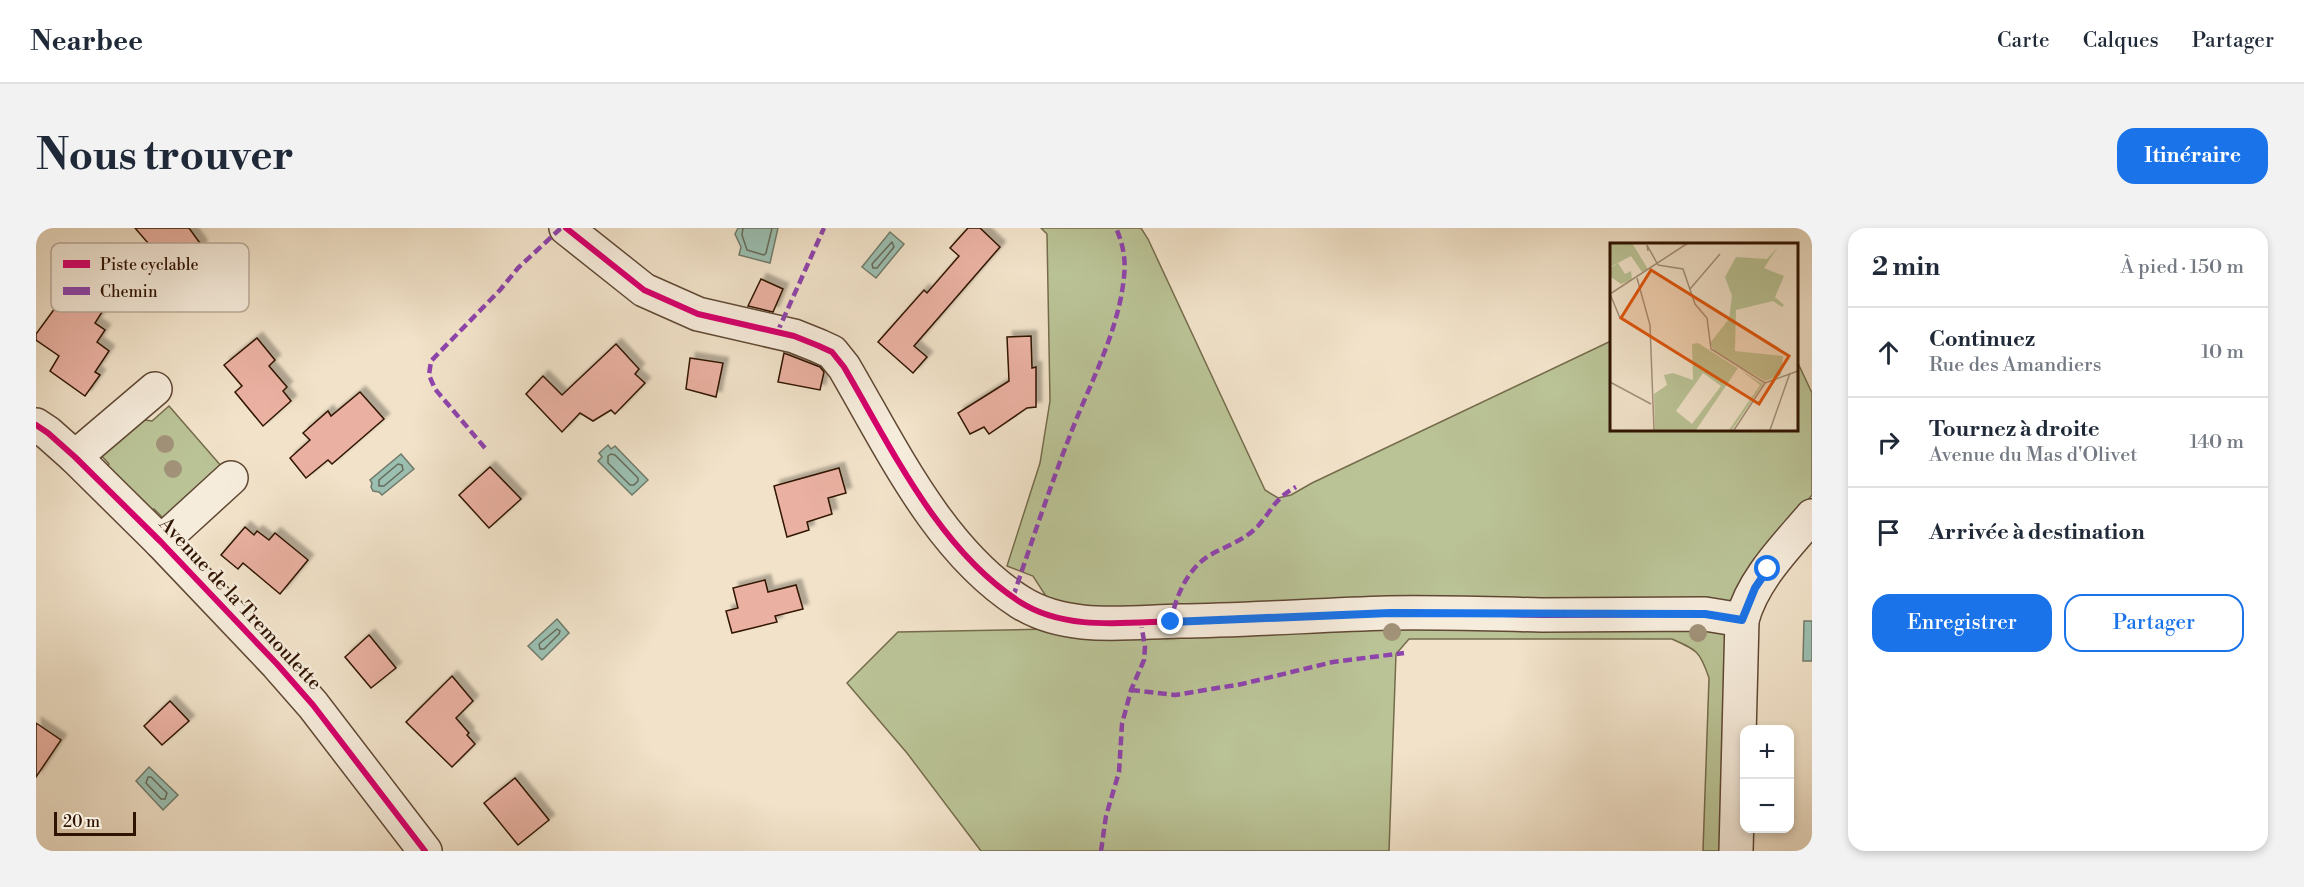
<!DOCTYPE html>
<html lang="fr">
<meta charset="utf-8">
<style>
body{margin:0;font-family:"Libre Bodoni",serif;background:#f2f2f3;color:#1f2937}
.controls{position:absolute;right:18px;bottom:18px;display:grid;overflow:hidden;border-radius:12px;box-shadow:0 3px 9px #0003}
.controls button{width:54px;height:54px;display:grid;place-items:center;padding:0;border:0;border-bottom:2px solid #e0e1e3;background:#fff;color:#1f2937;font:30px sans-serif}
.scale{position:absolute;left:18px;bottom:15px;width:82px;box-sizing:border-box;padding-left:6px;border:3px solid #301402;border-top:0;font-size:16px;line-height:21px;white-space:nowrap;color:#301402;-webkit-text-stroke:4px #f6ecdc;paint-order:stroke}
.stop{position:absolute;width:18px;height:18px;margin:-14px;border:4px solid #1a73e8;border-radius:50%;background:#fff}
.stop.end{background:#1a73e8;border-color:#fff;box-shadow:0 2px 6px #0008}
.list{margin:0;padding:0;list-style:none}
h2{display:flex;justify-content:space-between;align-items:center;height:78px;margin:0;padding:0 24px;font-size:26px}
h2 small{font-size:20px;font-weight:400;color:#747a83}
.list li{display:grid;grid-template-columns:39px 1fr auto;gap:18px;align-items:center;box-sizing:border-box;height:90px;padding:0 24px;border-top:2px solid #e0e1e3}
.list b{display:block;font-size:22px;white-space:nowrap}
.list p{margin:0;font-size:20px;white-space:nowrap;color:#747a83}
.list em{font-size:20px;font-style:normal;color:#747a83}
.actions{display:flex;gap:12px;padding:18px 24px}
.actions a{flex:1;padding:14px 0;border:2px solid #1a73e8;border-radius:18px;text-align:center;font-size:21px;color:#1a73e8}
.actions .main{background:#1a73e8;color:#fff}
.icon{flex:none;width:33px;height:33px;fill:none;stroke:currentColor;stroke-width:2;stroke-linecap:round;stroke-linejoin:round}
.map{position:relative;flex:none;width:1776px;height:623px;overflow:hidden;border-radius:18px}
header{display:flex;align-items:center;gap:36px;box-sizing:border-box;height:84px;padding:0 30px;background:#fff;border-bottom:2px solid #e0e1e3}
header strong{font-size:28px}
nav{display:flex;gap:33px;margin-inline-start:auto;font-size:21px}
.intro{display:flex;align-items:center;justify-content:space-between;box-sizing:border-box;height:144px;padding:0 36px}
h1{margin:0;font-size:42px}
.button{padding:15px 27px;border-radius:18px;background:#1a73e8;color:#fff;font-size:21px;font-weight:700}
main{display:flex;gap:36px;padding:0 36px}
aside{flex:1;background:#fff;border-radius:18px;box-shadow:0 3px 9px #0003}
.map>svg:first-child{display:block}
.green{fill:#bac396;stroke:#756c4c;stroke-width:1.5}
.water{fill:#9bbfb1;stroke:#707b6b;stroke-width:1.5}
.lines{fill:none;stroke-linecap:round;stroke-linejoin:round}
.shore{stroke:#666a5a;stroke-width:1.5}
.building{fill:#eab1a2;stroke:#301402;stroke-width:1.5;filter:url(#shadow)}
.minor-casing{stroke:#604834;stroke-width:36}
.minor{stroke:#f6ecdc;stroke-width:33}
.quiet{stroke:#8e44ad;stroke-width:4.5;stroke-dasharray:9 4.5;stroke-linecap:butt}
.cycleway-casing{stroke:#f6ecdc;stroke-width:10}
.cycleway{stroke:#d6006c;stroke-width:6}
.tree{fill:#a19278}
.route{stroke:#1a73e8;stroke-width:8}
.labels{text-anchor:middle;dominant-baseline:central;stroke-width:5;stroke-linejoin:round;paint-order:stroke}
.street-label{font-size:20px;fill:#301402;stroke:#f6ecdc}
.inset-road{fill:none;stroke:#a49079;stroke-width:1.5}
.view{fill:#df560c;fill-opacity:0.15;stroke:#df560c;stroke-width:3}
.inset-edge{fill:none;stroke:#301402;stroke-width:3}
.key{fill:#f6ecdc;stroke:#bbab9b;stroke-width:1.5}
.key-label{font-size:16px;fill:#301402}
</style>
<header>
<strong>Nearbee</strong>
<nav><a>Carte</a><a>Calques</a><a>Partager</a></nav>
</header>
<div class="intro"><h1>Nous trouver</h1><a class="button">Itinéraire</a></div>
<main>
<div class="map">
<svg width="1776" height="623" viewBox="0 0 1776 623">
<defs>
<filter id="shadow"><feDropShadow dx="5.5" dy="-5.5" stdDeviation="1.5" flood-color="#0004"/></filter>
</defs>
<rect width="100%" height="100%" fill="#f1e2c9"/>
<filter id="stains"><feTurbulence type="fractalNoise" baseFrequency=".00333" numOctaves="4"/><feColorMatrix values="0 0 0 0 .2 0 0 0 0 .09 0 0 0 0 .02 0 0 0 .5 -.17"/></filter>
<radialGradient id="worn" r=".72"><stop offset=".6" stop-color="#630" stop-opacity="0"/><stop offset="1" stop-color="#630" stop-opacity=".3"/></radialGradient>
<g class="green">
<polygon points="1005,0 1105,0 1112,11 1229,262 1242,270 1255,267 1276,255 1575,113 1575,201 1760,201 1760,131 1776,165 1776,267 1736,314 1693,377 1192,386 1015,376 997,348 971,338 1004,235 1014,173 1011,6"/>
<polygon points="133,178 186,239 128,291 118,281 113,285 69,241 73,236 64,226 102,191 116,193"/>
<path d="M 1678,396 L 1696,411 L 1689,623 L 1667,623 L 1673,450 C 1664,423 1661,422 1636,411 L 1373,411 L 1360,426 L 1353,623 L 945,623 L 871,525 L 811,455 L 862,404 L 1015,401 Z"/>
</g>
<g class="water">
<polygon points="702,0 742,0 734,35 703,27 705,19 699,6"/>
<polygon points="854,4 868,16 840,50 826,39"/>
<polygon points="572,217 575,221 579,218 612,252 596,267 562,233 566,229 563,225"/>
<polygon points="365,226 378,241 346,267 343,264 337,263 335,259 336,255 334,252"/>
<polygon points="521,391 533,405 506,432 492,418"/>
<polygon points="1768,393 1776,393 1776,433 1767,433"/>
<polygon points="113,539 142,567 127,582 100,553"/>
</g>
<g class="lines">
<g class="shore">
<polyline points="707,0 706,7 711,22 728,27 730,25 736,0"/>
<polygon points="856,14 858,19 841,40 837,40 836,36"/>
<polygon points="575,226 579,227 602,250 602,253 598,257 594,257 572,235 572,228"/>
<polygon points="362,236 366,237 367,242 348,258 343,258 343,252"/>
<polygon points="521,401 524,403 523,406 508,421 504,421 503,416"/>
<polygon points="112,549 115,549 131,565 129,571 125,571 110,555"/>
</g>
</g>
<g class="building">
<polygon points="99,0 153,0 166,18 137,44"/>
<polygon points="932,0 944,0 964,19 878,118 891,129 877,145 842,114 888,62 891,65 923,28 914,20"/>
<polygon points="725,51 747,61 737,84 712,78"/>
<polygon points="43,68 66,84 59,95 69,102 61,114 73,123 59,144 64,147 49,168 14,143 23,128 0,112 0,106 25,72 35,78"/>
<polygon points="995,108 996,140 1000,139 1000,179 991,180 953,206 948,199 934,206 922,185 973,153 971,109"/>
<polygon points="221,110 239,132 233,138 251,159 247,163 255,173 227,198 199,164 206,158 188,137"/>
<polygon points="580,116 603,141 599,146 609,155 579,186 575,182 557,193 544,185 526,204 490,166 507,148 526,167"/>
<polygon points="748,125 784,139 788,144 784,162 742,154"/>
<polygon points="654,130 687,135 680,169 650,161"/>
<polygon points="324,164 348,191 296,236 292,232 270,250 254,230 274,212 267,205 292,183 295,188"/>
<polygon points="454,239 485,271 453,300 423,267"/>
<polygon points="803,240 810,265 792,270 796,286 771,294 773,302 751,309 738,258"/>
<polygon points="209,299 218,307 221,303 233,312 239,305 272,332 244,366 207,335 202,341 185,327"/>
<polygon points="729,352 732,364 760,357 767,381 739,388 741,394 696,405 690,383 702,380 697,360"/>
<polygon points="333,407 360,440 335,460 309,429"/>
<polygon points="416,448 437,473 420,490 433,505 431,507 439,516 416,539 370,494"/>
<polygon points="134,473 153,493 126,517 108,498"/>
<polygon points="0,495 25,512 0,549"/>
<polygon points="479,550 513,592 482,617 448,575"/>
</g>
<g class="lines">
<g class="minor-casing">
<g id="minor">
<path d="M 530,0 L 608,62 L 662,86 L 758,108 L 783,118 L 796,124 L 808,139 C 856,221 903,322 984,374 C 1031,404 1092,394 1144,393 C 1214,392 1283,387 1352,385 C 1403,384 1454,386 1506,387 C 1560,387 1614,386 1669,386 L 1706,392"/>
<polyline points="0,197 12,205 39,229 125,314 241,436 277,477 389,623"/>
<polyline points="39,229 119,161"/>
<polyline points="125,314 195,250"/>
<path d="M 1700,623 L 1706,392 C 1717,351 1750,319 1776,288"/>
</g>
</g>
<use href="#minor" class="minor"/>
<g class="quiet">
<polyline points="741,105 788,0"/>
<polyline points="449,220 399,161 393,147 395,133 464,62 482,40 525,0"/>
<path d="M 977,369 C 997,310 1017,250 1040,192 C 1059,146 1083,99 1088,49 C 1090,31 1087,16 1080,0"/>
<path d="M 1135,394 C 1139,369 1152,340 1174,327 C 1190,318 1209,312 1222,298 C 1237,281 1238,271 1260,259"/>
<polyline points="1095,462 1139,467 1206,456 1297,434 1368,425"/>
<polyline points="1065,623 1070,588 1083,544 1086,496 1095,462 1108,432 1109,419 1105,395"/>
</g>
<g class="cycleway-casing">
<g id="cycleway">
<path d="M 530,0 L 608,62 L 662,86 L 758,108 L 783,118 L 796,124 L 808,139 C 856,221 903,322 984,374 C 1031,404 1092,394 1144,393 C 1214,392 1283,387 1352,385 C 1403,384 1454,386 1506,387 C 1560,387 1614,386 1669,386 L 1706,392"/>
<polyline points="0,197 12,205 39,229 125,314 241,436 277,477 389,623"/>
</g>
</g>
<use href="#cycleway" class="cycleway"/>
</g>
<g class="tree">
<circle cx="129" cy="216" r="9"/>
<circle cx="137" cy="241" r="9"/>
<circle cx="1356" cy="404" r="9"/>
<circle cx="1662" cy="405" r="9"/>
</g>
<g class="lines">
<polyline class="route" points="1135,394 1354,385 1669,386 1706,392 1719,360 1732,341"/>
</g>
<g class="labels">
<g class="street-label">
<text transform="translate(204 376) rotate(47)">Avenue de la Tremoulette</text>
</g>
</g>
<g transform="translate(1574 15)">
<rect width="188" height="188" fill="#f1e2c9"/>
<path d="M 0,0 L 22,0 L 38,26 L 32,29 L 21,13 L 0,24 ZM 168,4 L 154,25 L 174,33 L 165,54 L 174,62 L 172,64 L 163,58 L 126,67 L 125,108 L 173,113 L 171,132 L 155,138 L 104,108 L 100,100 L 119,76 L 122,53 L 115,34 L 126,14 L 157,16 ZM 8,20 L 15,31 L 21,28 L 22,37 L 11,41 L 1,34 L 0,25 ZM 88,100 L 153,141 L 122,187 L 119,187 L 150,142 L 128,125 L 86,187 L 45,187 L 44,151 L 57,142 L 54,132 L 63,130 L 83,137 L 82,101 ZM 93,130 L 111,143 L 82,181 L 66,168 Z" fill="#bac396" fill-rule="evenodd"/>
<path class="inset-road" d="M 38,8 L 37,2 L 48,22M 48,22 L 73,26 L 85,61 L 97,75 L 101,106 L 155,140M 27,35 L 40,82 L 44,187M 80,46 L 110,11M 0,51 L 78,0M 0,51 L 10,75M 0,139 L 41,161M 155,140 L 188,128M 124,187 L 155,140M 160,187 L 180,130"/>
<path class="view" d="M 41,27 L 179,113 L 149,161 L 11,75 Z"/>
<rect width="188" height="188" class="inset-edge"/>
</g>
<rect x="15" y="15" width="198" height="69" rx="9" class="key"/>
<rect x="27" y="32" width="27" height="8" fill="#d6006c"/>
<rect x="27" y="59" width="27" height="8" fill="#8e44ad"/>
<g class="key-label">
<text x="64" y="42">Piste cyclable</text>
<text x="64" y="69">Chemin</text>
</g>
<rect width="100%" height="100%" filter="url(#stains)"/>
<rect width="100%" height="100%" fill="url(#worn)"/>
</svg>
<div class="controls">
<button>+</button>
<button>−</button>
</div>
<div class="scale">20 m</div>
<div class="stop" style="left:1732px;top:341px"></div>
<div class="stop end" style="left:1135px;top:394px"></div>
</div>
<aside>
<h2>2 min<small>À pied · 150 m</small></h2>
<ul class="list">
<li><svg class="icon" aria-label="ahead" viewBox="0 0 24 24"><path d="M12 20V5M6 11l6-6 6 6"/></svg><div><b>Continuez</b><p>Rue des Amandiers</p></div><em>10 m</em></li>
<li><svg class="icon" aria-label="right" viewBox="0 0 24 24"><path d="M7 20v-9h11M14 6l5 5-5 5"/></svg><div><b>Tournez à droite</b><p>Avenue du Mas d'Olivet</p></div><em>140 m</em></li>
<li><svg class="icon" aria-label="arrive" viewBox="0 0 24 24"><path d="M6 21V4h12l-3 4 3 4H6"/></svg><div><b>Arrivée à destination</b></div></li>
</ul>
<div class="actions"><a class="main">Enregistrer</a><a>Partager</a></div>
</aside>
</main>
